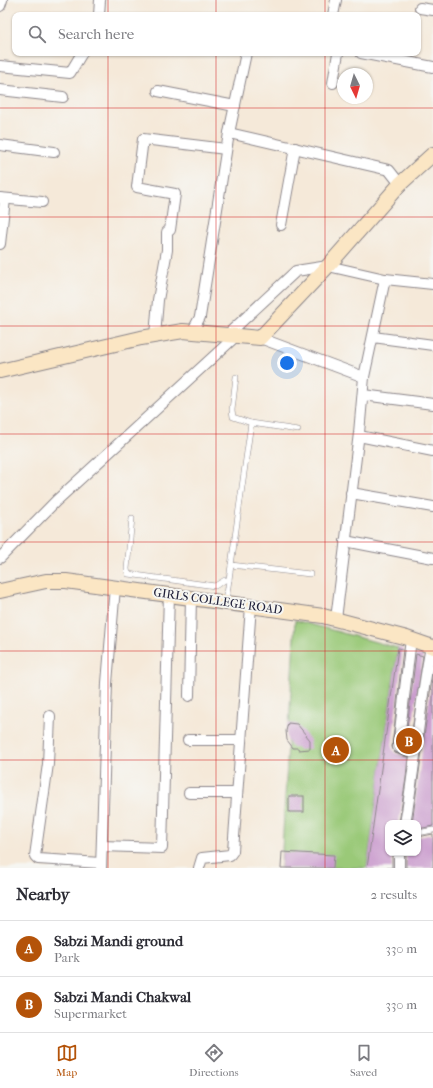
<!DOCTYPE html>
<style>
body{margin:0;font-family:"IM FELL French Canon",serif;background:#f2f2f3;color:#2b2b33}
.controls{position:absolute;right:12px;bottom:12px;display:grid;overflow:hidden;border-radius:8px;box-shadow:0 1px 3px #0004}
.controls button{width:36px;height:36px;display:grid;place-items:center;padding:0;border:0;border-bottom:1px solid #e1e1e2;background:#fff;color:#2b2b33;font:20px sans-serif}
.compass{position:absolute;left:337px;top:68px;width:36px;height:36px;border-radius:50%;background:#fff;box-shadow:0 1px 3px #0004;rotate:175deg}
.you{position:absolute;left:287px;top:363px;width:14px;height:14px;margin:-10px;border:3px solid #fff;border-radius:50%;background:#1a73e8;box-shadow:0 0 0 6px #1a73e833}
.badge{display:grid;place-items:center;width:26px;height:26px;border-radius:50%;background:#b45309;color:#fff;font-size:13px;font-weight:700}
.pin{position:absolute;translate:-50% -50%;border:2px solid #fff;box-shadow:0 1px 4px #0006}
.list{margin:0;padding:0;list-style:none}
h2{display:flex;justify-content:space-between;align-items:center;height:52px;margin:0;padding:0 16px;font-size:17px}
h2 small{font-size:13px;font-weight:400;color:#7c7c81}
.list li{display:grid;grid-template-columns:26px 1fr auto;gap:12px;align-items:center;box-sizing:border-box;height:56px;padding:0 16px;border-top:1px solid #e1e1e2}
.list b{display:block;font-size:15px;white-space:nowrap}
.list p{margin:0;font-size:13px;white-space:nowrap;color:#7c7c81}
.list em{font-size:13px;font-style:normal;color:#7c7c81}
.icon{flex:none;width:22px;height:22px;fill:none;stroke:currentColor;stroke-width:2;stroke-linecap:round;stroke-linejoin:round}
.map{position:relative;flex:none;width:433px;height:868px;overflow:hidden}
.search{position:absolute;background:#fff;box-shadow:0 1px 3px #0004;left:12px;right:12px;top:12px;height:44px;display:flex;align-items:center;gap:10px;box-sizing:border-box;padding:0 14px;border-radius:8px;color:#7c7c81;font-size:15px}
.sheet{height:164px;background:#fff}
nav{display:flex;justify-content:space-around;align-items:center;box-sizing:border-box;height:56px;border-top:1px solid #e1e1e2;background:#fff;font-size:11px;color:#7c7c81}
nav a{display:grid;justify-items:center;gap:2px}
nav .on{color:#b45309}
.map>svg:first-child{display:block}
.green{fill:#9ac978;stroke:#5e765a}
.building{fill:#ca9cce}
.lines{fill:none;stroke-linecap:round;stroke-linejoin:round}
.lane-casing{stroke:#8c868a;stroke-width:6}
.street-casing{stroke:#8c868a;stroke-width:12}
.secondary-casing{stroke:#8c868a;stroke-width:16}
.lane{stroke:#fff;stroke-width:5}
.street{stroke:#fff;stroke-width:10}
.secondary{stroke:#fbe6c4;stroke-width:14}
.grid{fill:none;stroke:#d62828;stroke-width:1;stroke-opacity:0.55}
.labels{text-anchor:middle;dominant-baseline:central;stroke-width:4;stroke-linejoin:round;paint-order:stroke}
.street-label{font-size:12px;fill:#22223b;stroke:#f6f6f2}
</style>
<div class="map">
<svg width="433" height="868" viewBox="0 0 433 868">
<rect width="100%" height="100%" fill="#f6f6f2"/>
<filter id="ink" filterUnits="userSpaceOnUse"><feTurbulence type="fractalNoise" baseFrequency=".025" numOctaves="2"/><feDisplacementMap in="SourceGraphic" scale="8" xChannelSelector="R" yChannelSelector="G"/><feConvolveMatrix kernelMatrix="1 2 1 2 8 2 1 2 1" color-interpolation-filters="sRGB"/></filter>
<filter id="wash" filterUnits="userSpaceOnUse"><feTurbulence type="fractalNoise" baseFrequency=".012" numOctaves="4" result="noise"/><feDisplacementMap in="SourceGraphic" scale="16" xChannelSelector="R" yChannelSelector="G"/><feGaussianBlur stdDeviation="0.9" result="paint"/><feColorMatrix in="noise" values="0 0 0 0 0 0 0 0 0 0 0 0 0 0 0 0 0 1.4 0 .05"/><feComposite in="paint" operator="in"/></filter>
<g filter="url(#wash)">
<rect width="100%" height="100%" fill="#f5e9d9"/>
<polygon class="green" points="295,620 398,648 367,868 281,868"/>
<g id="blocks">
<g class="building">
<polygon points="398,648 403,649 392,747 395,753 408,757 406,778 399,823 388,823 388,853 392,853 392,868 367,868"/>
<polygon points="416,654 423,656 410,744 405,744"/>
<polygon points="433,672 433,826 418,829 418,823 412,823"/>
<polygon points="288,723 297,724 310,740 310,749 299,750 298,748 293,748 287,740 286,731"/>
<rect x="289" y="796" width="15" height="16"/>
<polygon points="433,834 433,868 406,868 406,853 418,853 418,837"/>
<polygon points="282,852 334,855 333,868 281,868"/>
</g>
</g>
</g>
<g filter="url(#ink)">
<use href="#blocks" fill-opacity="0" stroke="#8c868a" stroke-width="1"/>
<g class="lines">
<g class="lane-casing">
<g id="lane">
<polyline points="236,377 232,410 233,417 251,423 298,430"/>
<polyline points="132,518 127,569 128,574 215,586 225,580 229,580"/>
<polyline points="231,565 310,574"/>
<polyline points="226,601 251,423"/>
<polyline points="418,833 433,830"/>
</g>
</g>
<g class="street-casing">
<g id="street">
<polyline points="0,6 2,0"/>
<polyline points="420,8 433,10"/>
<polyline points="99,15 100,0"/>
<polyline points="333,15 336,0"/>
<polyline points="361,53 433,67"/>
<polyline points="0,66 70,73 82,53"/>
<polyline points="333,83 338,53"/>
<polyline points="0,90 63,97"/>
<polyline points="158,91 235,106"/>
<polyline points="229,133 246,53"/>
<polyline points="0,145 54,152"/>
<polyline points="0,198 42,202"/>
<polyline points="281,225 295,148"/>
<polyline points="0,244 5,199"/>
<polyline points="192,332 200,317 229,133 389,170 400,184"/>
<polyline points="227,335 296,271 328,266 385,279 433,284"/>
<polyline points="155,336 158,300 167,250 167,232 170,230 175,194 137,187 143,139 226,149"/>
<polyline points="373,337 433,345"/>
<polyline points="260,338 364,377"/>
<polyline points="363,395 433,404"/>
<polyline points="359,436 433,451"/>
<polyline points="351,493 433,507"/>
<polyline points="345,541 433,558"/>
<polyline points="0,558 56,501 236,336"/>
<polyline points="336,619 359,433 364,377 385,279"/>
<polyline points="411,639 398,747 403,750 416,752"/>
<polyline points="189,696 191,597"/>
<polyline points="50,716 48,764 35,856 38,859 101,863"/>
<polyline points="188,740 241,740"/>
<polyline points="189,793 237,793"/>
<path d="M 405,823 C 416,764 419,705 431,647"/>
<polyline points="102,846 162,848 169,594"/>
<polyline points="101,868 107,683 115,587"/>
<polyline points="199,868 202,858 230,855 233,851 251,606"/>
<polyline points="399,868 399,853"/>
</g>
</g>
<g class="secondary-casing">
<g id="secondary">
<polyline points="0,371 141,338 183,331 260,338 328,266 400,184 433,154"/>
<polyline points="0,591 46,581 66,581 323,616 407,638 433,647"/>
</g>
</g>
<use href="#lane" class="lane"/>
<use href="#street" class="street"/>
<use href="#secondary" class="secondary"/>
</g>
</g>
<path class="grid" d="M 108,0 L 108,15M 216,0 L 216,15M 325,0 L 325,15M 108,53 L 108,868M 216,53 L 216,868M 325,53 L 325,868M 0,108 L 433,108M 0,217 L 433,217M 0,326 L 433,326M 0,434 L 433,434M 0,542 L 433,542M 0,651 L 433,651M 0,760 L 433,760"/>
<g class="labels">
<g class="street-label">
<text transform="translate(218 601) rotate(8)">GIRLS COLLEGE ROAD</text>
</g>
</g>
</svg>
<div class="controls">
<button><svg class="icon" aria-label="layers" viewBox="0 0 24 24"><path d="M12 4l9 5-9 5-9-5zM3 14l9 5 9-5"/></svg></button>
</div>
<svg class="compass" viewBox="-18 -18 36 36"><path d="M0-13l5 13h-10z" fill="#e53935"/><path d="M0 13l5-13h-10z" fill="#7c7c81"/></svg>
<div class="you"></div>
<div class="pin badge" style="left:336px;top:750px">A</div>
<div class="pin badge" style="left:409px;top:741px">B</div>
<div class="search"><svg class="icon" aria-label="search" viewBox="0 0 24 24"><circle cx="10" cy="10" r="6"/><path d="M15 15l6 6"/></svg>Search here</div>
</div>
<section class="sheet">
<h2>Nearby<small>2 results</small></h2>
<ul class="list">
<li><span class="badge">A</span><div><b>Sabzi Mandi ground</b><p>Park</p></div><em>330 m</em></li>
<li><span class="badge">B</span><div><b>Sabzi Mandi Chakwal</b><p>Supermarket</p></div><em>330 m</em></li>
</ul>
</section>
<nav>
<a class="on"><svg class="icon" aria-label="map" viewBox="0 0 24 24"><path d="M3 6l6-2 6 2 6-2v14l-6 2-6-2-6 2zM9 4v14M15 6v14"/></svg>Map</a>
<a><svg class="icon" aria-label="directions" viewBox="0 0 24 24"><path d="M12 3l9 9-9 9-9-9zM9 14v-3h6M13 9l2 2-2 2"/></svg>Directions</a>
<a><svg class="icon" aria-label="saved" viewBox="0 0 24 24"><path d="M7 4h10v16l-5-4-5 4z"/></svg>Saved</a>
</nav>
